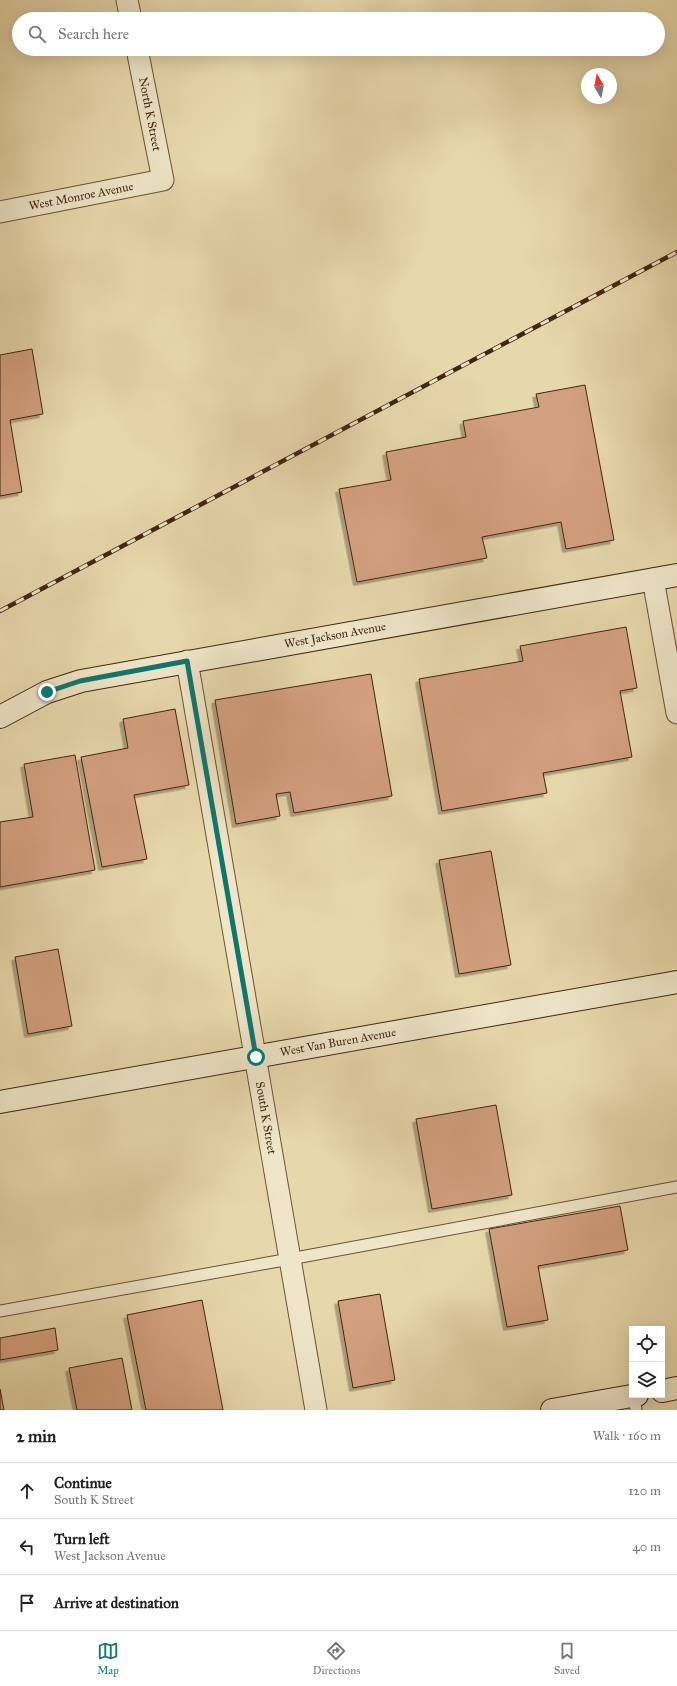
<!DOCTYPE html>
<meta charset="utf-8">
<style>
body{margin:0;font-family:"IM FELL Great Primer",serif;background:#f2f2f2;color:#222}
.controls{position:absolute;right:12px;bottom:12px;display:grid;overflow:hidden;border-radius:0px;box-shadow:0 4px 16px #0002}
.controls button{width:36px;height:36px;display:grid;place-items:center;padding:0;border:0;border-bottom:1px solid #e0e0e0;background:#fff;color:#222;font:20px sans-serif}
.compass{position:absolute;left:581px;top:68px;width:36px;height:36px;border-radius:50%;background:#fff;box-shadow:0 4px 16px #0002;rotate:350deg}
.stop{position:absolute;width:12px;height:12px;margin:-9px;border:3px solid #0f766e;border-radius:50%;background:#fff}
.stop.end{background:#0f766e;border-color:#fff;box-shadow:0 1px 4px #0008}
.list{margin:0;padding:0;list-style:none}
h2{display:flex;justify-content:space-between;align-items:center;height:52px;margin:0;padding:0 16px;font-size:17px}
h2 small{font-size:13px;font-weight:400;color:#767676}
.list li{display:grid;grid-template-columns:26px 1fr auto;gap:12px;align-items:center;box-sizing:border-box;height:56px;padding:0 16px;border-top:1px solid #e0e0e0}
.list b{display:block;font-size:15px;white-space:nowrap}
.list p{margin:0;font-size:13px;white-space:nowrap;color:#767676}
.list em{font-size:13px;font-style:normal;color:#767676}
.icon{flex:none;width:22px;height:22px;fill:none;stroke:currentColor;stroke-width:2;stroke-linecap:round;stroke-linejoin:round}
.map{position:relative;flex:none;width:677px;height:1410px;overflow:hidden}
.search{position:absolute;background:#fff;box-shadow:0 4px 16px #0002;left:12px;right:12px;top:12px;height:44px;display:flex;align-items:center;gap:10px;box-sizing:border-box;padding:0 14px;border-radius:22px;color:#767676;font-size:15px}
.sheet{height:220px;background:#fff}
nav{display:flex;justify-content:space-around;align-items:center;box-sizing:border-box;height:56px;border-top:1px solid #e0e0e0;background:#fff;font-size:11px;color:#767676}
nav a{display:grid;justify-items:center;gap:2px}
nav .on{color:#0f766e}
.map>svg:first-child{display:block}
.building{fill:#d3a07f;stroke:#43240f;filter:url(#shadow)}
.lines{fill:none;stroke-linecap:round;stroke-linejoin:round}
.lane-casing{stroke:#6c5136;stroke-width:13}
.street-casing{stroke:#6c5136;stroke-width:23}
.secondary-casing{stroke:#43240f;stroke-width:24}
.lane{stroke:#efe6c9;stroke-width:11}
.street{stroke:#efe6c9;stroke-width:21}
.secondary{stroke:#efe6c9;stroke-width:22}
.rail-casing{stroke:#43240f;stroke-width:4.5}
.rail{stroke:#efe6c9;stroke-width:3;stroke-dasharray:9;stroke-linecap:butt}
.route{stroke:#0f766e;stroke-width:5}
.labels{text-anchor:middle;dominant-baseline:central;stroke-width:4;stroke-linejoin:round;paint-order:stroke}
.street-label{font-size:12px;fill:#43240f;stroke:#efe6c9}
</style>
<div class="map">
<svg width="677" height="1410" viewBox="0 0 677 1410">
<defs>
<filter id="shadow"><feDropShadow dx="-3.5" dy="3.5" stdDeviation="0" flood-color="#0004"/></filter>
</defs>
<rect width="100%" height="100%" fill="#e7d8ac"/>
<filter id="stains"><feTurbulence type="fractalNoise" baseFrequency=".005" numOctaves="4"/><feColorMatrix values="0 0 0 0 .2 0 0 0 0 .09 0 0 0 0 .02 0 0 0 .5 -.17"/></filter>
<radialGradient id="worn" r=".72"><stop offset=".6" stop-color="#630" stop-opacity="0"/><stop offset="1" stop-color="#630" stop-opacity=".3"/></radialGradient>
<g class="building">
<polygon points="32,349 43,414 10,420 22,492 0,496 0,355"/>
<polygon points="585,385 614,540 566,549 561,522 482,537 487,558 357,582 339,489 391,480 386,452 466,437 463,421 539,407 536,394"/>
<polygon points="626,627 637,688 620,691 632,757 543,773 547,793 442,811 419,679 523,661 520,646"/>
<polygon points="371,674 392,796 294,813 290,792 276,794 280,816 236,824 215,700"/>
<polygon points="175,709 189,785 134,795 147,859 102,867 81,757 128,748 123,719"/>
<polygon points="75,755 95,870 0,887 0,822 33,817 24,764"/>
<polygon points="491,851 511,965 459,974 439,860"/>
<polygon points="58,949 72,1026 28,1034 15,957"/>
<polygon points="496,1105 512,1195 432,1209 416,1119"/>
<polygon points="620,1206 628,1250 538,1266 548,1320 507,1327 489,1229"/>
<polygon points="380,1294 395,1380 353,1388 338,1301"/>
<polygon points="202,1300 223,1410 146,1410 127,1315"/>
<polygon points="55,1328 58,1350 0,1360 0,1338"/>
<polygon points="122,1358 132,1410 77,1410 69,1368"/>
<polygon points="0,1389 4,1410 0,1410"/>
</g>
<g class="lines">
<g class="lane-casing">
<g id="lane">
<polyline points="0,1311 290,1259 677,1187"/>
<polyline points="634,1396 636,1410"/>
</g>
</g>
<g class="street-casing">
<g id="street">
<polyline points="127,0 131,19"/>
<polyline points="0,212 163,180 137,49"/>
<polyline points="653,579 677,713"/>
<polyline points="187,661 316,1410"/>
</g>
</g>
<g class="secondary-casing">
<g id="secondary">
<polyline points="0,717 47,692 81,681 677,575"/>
<polyline points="0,1102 677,982"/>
<polyline points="662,1391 677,1388"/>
<polyline points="552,1410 637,1395"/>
</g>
</g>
<use href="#lane" class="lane"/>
<use href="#street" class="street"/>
<use href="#secondary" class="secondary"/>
<g class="rail-casing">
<polyline id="rail" points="0,611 677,252"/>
</g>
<use href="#rail" class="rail"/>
</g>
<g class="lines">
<polyline class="route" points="47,692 80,681 187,661 256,1057"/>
</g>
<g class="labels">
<g class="street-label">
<text transform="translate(150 114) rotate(79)">North K Street</text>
<text transform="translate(81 196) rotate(-11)">West Monroe Avenue</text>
<text transform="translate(335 635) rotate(-10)">West Jackson Avenue</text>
<text transform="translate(338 1042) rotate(-10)">West Van Buren Avenue</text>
<text transform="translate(266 1118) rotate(80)">South K Street</text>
</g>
</g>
<rect width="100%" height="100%" filter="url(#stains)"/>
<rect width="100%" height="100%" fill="url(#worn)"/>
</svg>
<div class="controls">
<button><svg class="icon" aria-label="locate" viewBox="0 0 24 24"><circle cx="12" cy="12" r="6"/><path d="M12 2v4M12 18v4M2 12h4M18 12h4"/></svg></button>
<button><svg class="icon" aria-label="layers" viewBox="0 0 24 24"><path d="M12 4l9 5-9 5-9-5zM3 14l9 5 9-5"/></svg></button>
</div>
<svg class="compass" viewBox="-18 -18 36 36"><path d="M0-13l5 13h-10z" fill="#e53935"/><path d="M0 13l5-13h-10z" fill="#767676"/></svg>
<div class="stop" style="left:256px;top:1057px"></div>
<div class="stop end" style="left:47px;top:692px"></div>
<div class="search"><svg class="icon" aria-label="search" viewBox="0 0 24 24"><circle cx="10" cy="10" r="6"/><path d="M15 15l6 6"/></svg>Search here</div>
</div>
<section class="sheet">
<h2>2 min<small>Walk · 160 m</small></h2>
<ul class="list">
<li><svg class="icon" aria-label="ahead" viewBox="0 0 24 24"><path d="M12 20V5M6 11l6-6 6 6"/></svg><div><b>Continue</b><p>South K Street</p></div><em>120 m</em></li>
<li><svg class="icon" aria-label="left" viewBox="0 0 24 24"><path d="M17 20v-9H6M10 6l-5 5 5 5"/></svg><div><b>Turn left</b><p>West Jackson Avenue</p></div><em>40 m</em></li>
<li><svg class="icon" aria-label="arrive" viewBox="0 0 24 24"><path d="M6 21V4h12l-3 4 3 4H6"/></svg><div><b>Arrive at destination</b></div></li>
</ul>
</section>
<nav>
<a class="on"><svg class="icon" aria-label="map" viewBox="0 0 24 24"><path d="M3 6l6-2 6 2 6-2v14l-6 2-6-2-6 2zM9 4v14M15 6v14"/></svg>Map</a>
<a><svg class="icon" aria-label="directions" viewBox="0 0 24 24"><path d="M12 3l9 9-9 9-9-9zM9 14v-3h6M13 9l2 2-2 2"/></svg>Directions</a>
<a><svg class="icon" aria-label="saved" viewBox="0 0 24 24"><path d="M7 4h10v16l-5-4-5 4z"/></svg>Saved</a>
</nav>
